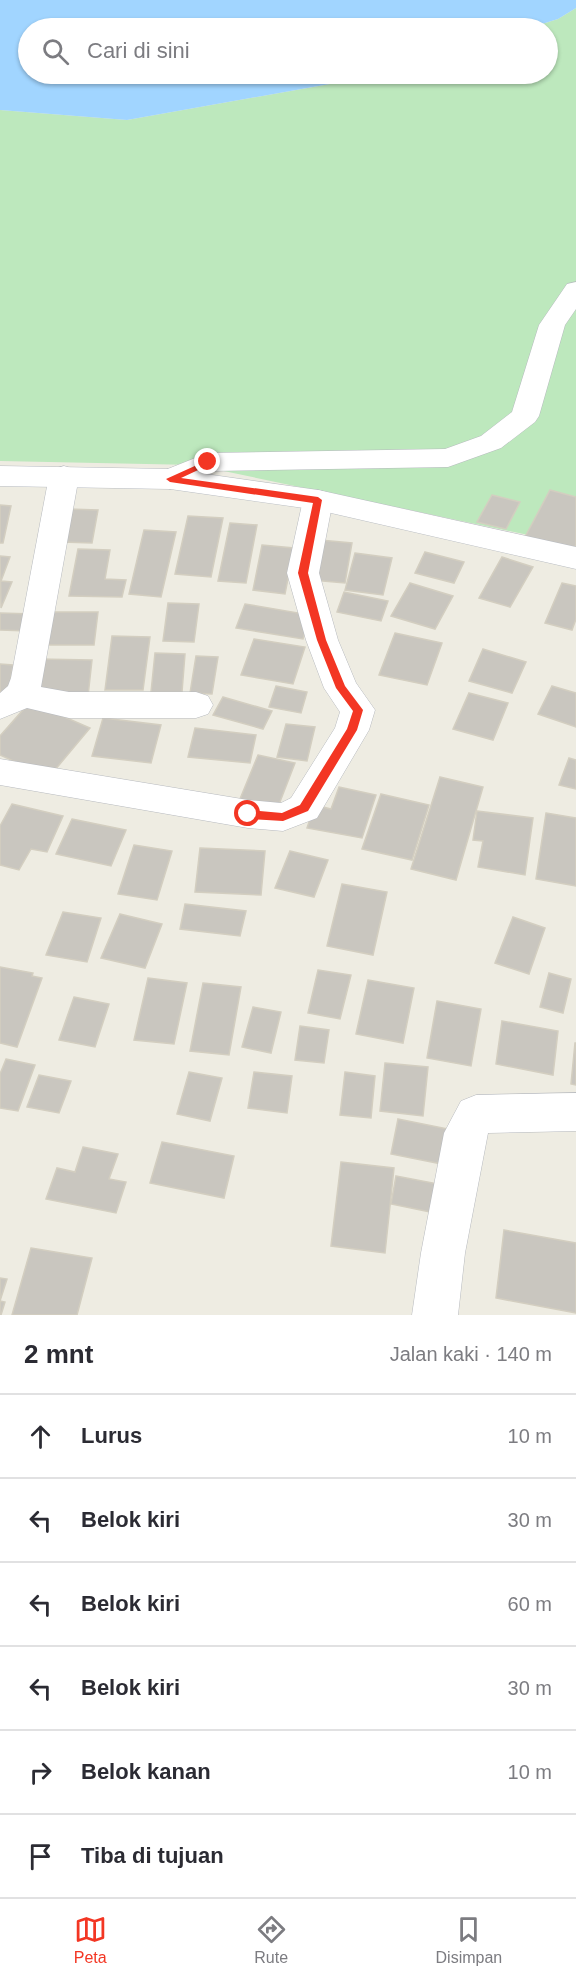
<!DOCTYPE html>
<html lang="id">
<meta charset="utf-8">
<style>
body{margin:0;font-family:Arial,sans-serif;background:#f2f2f3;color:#2b2b33}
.stop{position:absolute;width:18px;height:18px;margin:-14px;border:4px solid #f33623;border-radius:50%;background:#fff}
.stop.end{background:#f33623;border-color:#fff;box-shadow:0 2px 6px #0008}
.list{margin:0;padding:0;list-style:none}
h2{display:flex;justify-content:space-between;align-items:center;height:78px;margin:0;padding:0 24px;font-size:26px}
h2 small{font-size:20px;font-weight:400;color:#7c7c81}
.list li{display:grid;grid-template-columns:39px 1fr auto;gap:18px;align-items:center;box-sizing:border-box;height:84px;padding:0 24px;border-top:2px solid #e1e1e2}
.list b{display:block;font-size:22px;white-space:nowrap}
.list em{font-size:20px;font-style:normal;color:#7c7c81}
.icon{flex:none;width:33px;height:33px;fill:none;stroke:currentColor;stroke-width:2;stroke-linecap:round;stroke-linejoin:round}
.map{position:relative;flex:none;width:576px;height:1315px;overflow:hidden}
.search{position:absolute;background:#fff;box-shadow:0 2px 4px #0004;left:18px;right:18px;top:18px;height:66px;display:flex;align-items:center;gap:15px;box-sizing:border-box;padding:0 21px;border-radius:33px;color:#7c7c81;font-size:22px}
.sheet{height:582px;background:#fff}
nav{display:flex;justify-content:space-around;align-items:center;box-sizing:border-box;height:84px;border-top:2px solid #e1e1e2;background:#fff;font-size:16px;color:#7c7c81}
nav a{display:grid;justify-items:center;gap:3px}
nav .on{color:#f33623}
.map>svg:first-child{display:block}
.green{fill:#bde8bd}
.water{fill:#a1d5ff}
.building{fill:#c9c6bf;stroke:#d3cec0;stroke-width:1.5}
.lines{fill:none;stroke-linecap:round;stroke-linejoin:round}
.street-casing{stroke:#b7babf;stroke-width:1}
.secondary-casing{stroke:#b8bcc2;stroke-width:1}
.street{fill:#fff;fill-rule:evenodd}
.secondary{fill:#fff;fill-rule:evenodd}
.route{fill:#f33623}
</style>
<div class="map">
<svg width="576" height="1315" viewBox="0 0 576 1315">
<rect width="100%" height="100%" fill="#eeece2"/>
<polygon class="green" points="576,8 576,545 195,465 0,461 0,110 127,120 386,74 548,74 548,28 529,28 558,19"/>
<polygon class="water" points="0,0 576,0 576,8 558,19 529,28 28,28 28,74 386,74 127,120 0,110"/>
<g class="building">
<polygon points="550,490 576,497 576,545 573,550 525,537"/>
<polygon points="492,495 520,502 506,529 477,522"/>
<polygon points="0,505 11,506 3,543 0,543"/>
<polygon points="68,509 98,510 92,543 62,542"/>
<polygon points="188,516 223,518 211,577 175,574"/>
<polygon points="230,523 257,525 246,583 218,581"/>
<polygon points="144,530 176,532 161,597 129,594"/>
<polygon points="320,540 352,543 345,583 312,580"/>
<polygon points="262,545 294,548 285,594 253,590"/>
<polygon points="78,549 110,550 105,579 126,580 122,597 69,596"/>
<polygon points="425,552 464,562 454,583 415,573"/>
<polygon points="355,553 392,558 383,595 345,590"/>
<polygon points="0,556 10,557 1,581 12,582 1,608"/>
<polygon points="502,557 533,567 510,607 479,598"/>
<polygon points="410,583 453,596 435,629 391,616"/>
<polygon points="562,583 576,586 576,619 572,630 545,623"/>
<polygon points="344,592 388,601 381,621 337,612"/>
<polygon points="168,603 199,604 194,642 163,641"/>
<polygon points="245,604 310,615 303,639 236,628"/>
<polygon points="52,612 98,612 94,645 48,645"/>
<polygon points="0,613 32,614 28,631 0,630"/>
<polygon points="395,633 442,643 427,685 379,675"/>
<polygon points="112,636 150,637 143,690 105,690"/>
<polygon points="254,639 305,647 293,684 241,675"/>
<polygon points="483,649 526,662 512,693 469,681"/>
<polygon points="155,653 185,654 182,692 151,692"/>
<polygon points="196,656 218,657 212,694 190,693"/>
<polygon points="38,659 92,660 88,696 32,695"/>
<polygon points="0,664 13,665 8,695 0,695"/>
<polygon points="276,686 307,692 301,713 269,707"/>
<polygon points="552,686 576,693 576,727 538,714"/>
<polygon points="469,693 508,703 493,740 453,729"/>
<polygon points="223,697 272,711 263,729 213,715"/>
<polygon points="30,702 90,728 49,777 0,755 0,736"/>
<polygon points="103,718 161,725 151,763 92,756"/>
<polygon points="286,724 315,727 307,761 277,757"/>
<polygon points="195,728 256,735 250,763 188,757"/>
<polygon points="258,755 295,763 278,807 240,799"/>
<polygon points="569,758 576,760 576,789 559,785"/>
<polygon points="440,777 483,787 456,880 411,869"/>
<polygon points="339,787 376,795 362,838 307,828 315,805 331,809"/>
<polygon points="381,794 429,805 412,860 362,849"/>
<polygon points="12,804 63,816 47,852 31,849 19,870 0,865 0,826"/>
<polygon points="477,811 533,818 525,875 478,867 483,841 473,840"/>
<polygon points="546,813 576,818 576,886 536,879"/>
<polygon points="72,819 126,830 111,866 56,854"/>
<polygon points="134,845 172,851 157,900 118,894"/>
<polygon points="200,848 265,851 261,895 195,892"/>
<polygon points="290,851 328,860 314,897 275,888"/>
<polygon points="342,884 387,892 373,955 327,946"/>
<polygon points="185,904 246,911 240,936 180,929"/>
<polygon points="63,912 101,918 87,962 46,955"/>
<polygon points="120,914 162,924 145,968 101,958"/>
<polygon points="513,917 545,928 529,974 495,963"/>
<polygon points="0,967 33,973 32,976 42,978 17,1047 0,1043"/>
<polygon points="318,970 351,975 340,1019 308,1013"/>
<polygon points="549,973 571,979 563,1013 540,1007"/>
<polygon points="148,978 187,983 174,1044 134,1040"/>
<polygon points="368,980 414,988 403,1043 356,1034"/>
<polygon points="203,983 241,987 229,1055 190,1051"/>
<polygon points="74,997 109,1004 95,1047 59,1040"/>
<polygon points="437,1001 481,1009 471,1066 427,1058"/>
<polygon points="253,1007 281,1012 271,1053 242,1047"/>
<polygon points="502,1021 558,1031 553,1075 496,1064"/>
<polygon points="300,1026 329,1030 324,1063 295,1060"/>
<polygon points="575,1043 576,1043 576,1085 571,1084"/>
<polygon points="6,1059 35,1065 18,1111 0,1108 0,1074"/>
<polygon points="385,1063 428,1067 423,1116 380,1111"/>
<polygon points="189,1072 222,1078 210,1121 177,1114"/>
<polygon points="254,1072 292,1076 287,1113 248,1108"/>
<polygon points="345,1072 375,1076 371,1118 340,1115"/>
<polygon points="39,1075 71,1081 59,1113 27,1107"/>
<polygon points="398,1119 458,1131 452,1166 391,1154"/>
<polygon points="162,1142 234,1156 224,1198 150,1183"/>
<polygon points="83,1147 118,1154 109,1179 126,1182 116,1213 46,1199 57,1168 75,1172"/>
<polygon points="341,1162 394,1168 385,1253 331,1246"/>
<polygon points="396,1176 454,1187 450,1216 391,1204"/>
<polygon points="504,1230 576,1243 576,1313 496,1298"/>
<polygon points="31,1248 92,1258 77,1315 12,1315"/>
<polygon points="0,1278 7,1279 0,1301 5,1302 1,1315 0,1315"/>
</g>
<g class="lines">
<g class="street-casing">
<g id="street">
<polygon points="576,282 576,309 565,325 539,416 535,422 501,448 448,467 212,471 180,486 170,489 160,486 155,479 160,472 208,453 445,449 481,436 512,412 539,325 567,284"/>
<polygon points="64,466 74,469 79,476 41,687 69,692 196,692 208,696 213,705 208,714 196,718 69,718 27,708 0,719 0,693 8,686 11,678 49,476 54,469"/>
<polygon points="318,490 329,493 333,500 319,573 338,640 356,683 375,710 369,730 317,818 283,831 248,828 0,785 0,759 248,800 281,803 291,798 335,728 340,712 324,688 306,640 287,573 303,500 307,493"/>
<polygon points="576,1093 576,1131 488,1133 465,1253 458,1315 412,1315 421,1253 444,1133 461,1101 476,1095"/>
</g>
</g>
<g class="secondary-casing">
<polygon id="secondary" points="0,466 170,469 318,490 576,547 576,569 318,510 170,489 0,486"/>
</g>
<use href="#street" class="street"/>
<use href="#secondary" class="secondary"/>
</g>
<polygon class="route" points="208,460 211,460 211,464 181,478 318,497 322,500 308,573 326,640 345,686 363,710 357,730 308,811 283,821 248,819 242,814 248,810 282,813 300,805 347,729 353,711 336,688 317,640 298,573 313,503 170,482 166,479"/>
</svg>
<div class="stop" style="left:248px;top:814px"></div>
<div class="stop end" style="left:208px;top:462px"></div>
<div class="search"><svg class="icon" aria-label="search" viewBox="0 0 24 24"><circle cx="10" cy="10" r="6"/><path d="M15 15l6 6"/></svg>Cari di sini</div>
</div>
<section class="sheet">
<h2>2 mnt<small>Jalan kaki · 140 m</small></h2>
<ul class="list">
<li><svg class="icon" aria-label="ahead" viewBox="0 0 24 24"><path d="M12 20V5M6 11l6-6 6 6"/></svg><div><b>Lurus</b></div><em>10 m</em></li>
<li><svg class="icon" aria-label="left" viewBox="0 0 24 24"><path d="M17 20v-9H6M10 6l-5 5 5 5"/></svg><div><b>Belok kiri</b></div><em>30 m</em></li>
<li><svg class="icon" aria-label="left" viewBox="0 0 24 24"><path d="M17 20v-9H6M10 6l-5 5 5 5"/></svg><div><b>Belok kiri</b></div><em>60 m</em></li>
<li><svg class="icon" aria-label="left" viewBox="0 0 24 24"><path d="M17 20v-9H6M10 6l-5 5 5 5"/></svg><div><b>Belok kiri</b></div><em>30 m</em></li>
<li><svg class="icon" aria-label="right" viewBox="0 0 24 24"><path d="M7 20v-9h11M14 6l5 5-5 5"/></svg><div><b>Belok kanan</b></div><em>10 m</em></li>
<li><svg class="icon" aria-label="arrive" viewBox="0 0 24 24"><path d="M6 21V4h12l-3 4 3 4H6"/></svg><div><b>Tiba di tujuan</b></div></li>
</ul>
</section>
<nav>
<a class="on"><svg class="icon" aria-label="map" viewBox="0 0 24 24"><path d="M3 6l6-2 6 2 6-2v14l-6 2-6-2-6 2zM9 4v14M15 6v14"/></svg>Peta</a>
<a><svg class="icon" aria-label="directions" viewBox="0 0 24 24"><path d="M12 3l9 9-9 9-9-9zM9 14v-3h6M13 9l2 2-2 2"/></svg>Rute</a>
<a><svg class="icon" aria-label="saved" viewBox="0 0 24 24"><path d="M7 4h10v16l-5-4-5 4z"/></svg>Disimpan</a>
</nav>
